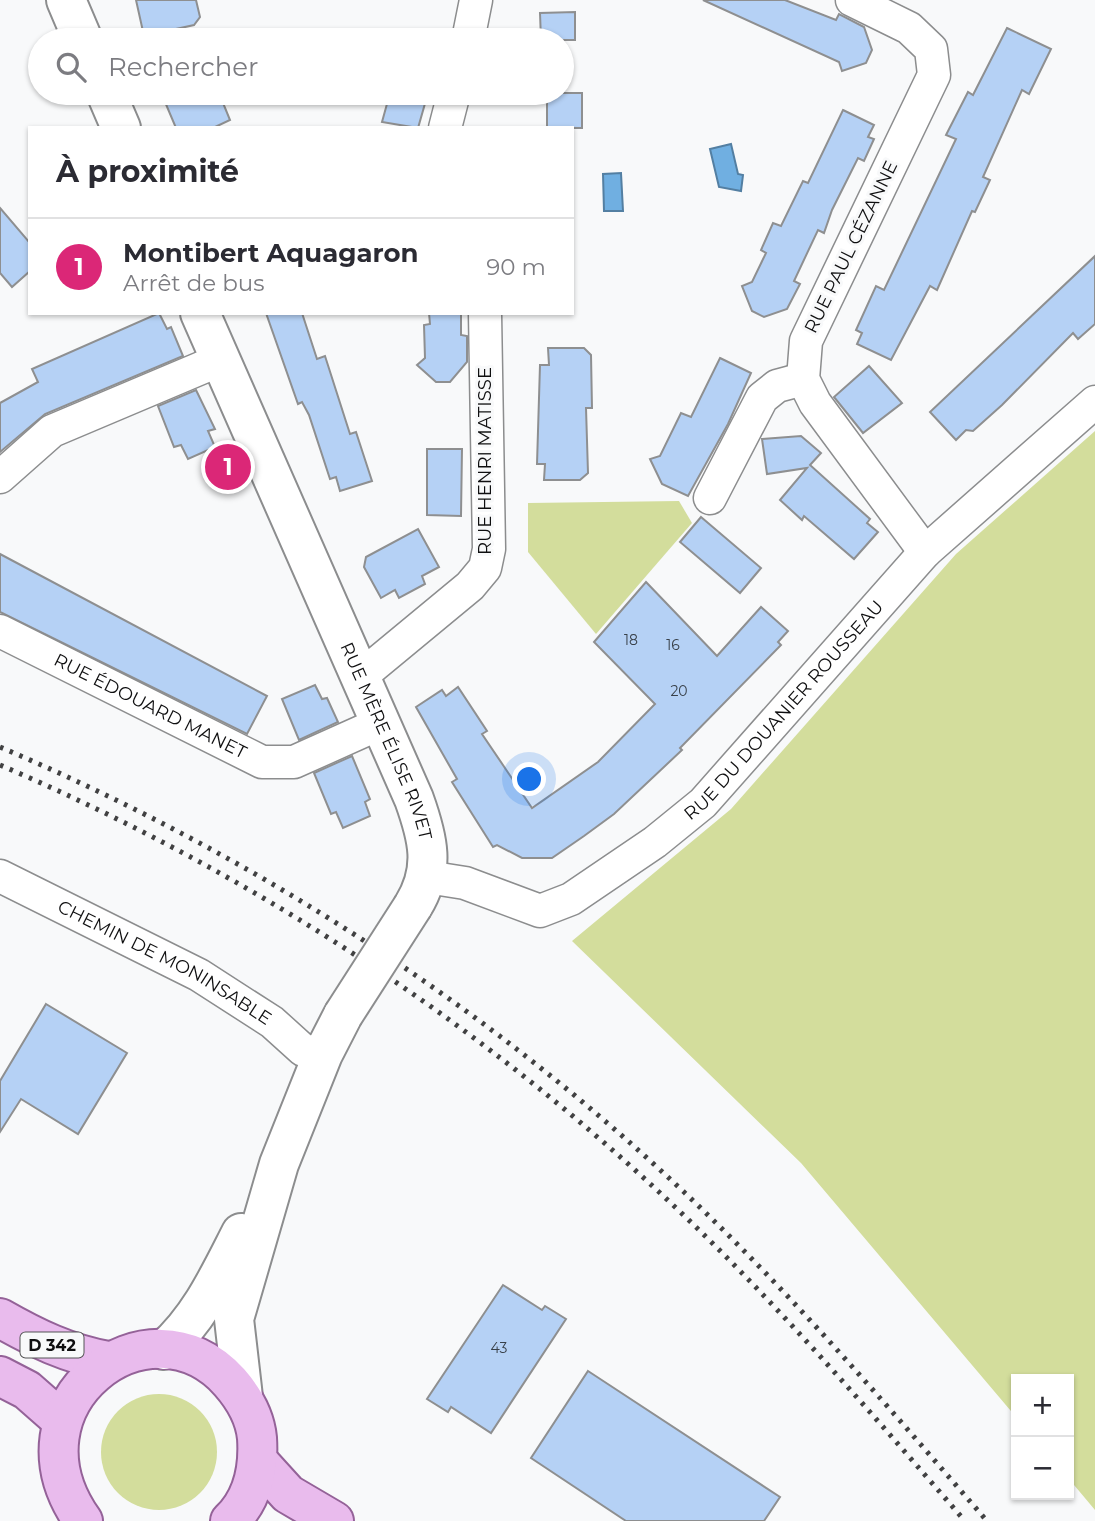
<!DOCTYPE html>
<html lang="fr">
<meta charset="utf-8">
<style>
body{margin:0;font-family:Montserrat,sans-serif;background:#f2f2f3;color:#2b2b33}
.controls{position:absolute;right:21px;bottom:21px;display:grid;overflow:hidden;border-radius:0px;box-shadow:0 2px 5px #0004}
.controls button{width:63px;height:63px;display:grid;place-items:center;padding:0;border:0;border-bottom:2px solid #e1e1e2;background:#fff;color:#2b2b33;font:35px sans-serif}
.you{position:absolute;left:530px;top:780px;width:24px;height:24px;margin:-18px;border:5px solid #fff;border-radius:50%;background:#1a73e8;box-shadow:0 0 0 10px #1a73e833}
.badge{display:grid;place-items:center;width:46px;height:46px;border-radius:50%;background:#db2777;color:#fff;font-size:23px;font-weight:700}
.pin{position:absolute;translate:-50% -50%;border:4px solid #fff;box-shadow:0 2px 7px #0006}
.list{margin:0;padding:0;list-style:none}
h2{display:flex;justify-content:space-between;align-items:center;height:91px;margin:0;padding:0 28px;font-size:30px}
h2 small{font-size:23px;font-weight:400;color:#7c7c81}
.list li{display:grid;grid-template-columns:46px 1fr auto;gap:21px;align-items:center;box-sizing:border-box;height:98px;padding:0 28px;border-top:2px solid #e1e1e2}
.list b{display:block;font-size:26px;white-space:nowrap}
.list p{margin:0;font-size:23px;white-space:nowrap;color:#7c7c81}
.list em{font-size:23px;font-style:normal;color:#7c7c81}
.icon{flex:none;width:38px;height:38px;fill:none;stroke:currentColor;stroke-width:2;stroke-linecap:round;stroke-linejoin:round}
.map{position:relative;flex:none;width:1095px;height:1521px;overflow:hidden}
.search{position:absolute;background:#fff;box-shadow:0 2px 5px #0004;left:28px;top:28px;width:546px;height:77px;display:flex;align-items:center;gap:18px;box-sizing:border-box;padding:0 24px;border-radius:38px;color:#7c7c81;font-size:26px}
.panel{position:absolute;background:#fff;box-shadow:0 2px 5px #0004;left:28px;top:126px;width:546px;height:189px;border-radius:0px}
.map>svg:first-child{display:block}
.green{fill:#d3dd9c}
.water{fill:#70afe1;stroke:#537fa2;stroke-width:2}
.building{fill:#b5d1f5;stroke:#8e8f90;stroke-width:2}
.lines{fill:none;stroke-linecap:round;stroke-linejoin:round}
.street-casing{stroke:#8c8d8e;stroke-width:35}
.secondary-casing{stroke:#8c8d8e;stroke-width:42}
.primary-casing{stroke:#946298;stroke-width:42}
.street{stroke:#fff;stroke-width:32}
.secondary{stroke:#fff;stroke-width:38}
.primary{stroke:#e9bbed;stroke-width:38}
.rail{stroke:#414142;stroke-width:5;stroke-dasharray:3.5 7;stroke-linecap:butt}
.secondary-bridge-casing{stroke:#8c8d8e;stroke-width:42;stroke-linecap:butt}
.secondary-bridge{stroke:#fff;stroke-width:38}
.labels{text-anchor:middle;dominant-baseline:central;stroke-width:6;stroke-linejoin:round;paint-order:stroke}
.number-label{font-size:14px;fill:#384049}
.shield{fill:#f8f9fa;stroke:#555556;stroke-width:2}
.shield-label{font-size:16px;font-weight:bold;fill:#0f0f10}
.street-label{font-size:18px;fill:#0f0f10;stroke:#f8f9fa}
</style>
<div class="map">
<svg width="1095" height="1521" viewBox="0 0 1095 1521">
<rect width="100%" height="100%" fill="#f8f9fa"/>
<g class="green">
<polygon points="1095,431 1095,1510 1069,1479 1069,1379 1016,1379 1016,1417 801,1163 572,941 731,809 956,554"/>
<polygon points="679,501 692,523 596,634 528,552 528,503"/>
<circle cx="159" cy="1452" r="58"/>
</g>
<g class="water">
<polygon points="731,144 738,174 743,175 741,191 719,187 710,149"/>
<polygon points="621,173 623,211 604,211 603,174"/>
</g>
<g class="building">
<polygon points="136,0 196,0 200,17 194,25 144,36"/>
<polygon points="703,0 785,0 836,20 839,14 864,27 872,50 866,63 842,71 839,62"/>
<polygon points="575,12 575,40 541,40 540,13"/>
<polygon points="1007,28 1051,49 1029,94 1022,90 983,177 990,180 975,212 972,211 937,290 930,286 891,360 857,344 862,333 856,330 876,286 884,290 956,139 946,135 968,92 973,95"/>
<polygon points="186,93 219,93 230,120 213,128 176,128 165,102"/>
<polygon points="390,93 428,93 418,128 382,122"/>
<rect x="547" y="93" width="35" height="35"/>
<polygon points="843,110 874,125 868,137 874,139 864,161 858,158 832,210 824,233 818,230 794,281 800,284 787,309 764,317 752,311 742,286 752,282 766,253 761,250 773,223 781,226 803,181 808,183"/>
<polygon points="0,208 30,243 30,271 12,287 0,273"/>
<polygon points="1095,256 1095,324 1078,339 1073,333 1002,405 973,431 966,430 956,440 930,412"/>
<polygon points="159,313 167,329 171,327 183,356 45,414 0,452 0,403 38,382 32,369"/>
<polygon points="266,313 302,313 317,359 325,356 350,434 356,432 372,481 340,491 336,477 330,479 309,415 302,402 298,404"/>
<polygon points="429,313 461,313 461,335 467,336 467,362 450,382 436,382 417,365 425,358 424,325 430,324"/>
<polygon points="548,348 584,348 591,355 592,408 586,408 588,473 580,480 544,480 545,464 537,464 540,365 549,365"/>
<polygon points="720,358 751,373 728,424 688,496 662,484 650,459 660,456 681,413 691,417"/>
<polygon points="869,366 902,403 863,433 834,397"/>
<polygon points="196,390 215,429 208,431 215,447 188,459 181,445 174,447 158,406"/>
<polygon points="801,436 821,453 810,465 870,519 867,523 878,532 854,559 804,516 802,520 780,500 807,468 767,474 762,439"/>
<polygon points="427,449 462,449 461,516 427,515"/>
<polygon points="701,517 761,568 740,593 680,542"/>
<polygon points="418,529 439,567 422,576 425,584 399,598 395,590 381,598 364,567 366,557"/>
<polygon points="0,554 267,696 247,734 0,612"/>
<polygon points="646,582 717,656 761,607 788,631 778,642 781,645 680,748 682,750 614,814 584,836 552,858 522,858 497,845 493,847 452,782 457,779 416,707 442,690 446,696 458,687 487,731 482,734 532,808 598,762 655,704 594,642"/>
<polygon points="315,685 322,699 327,698 338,722 299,740 282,699"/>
<polygon points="352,756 370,799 365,802 370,816 343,828 336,812 331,814 314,773"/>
<polygon points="46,1004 127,1053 78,1134 21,1099 0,1132 0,1081"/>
<polygon points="503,1285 542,1310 545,1306 566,1319 491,1433 451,1407 448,1412 427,1399"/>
<polygon points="588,1371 780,1497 764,1521 626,1521 531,1458"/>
</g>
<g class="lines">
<g class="street-casing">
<g id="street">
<polyline points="852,0 909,28 931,49 934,75 806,341 803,379 815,403 925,552"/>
<polyline points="468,40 476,0"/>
<polyline points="445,128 454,93"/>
<polyline points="0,477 52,431 220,360"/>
<polyline points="710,498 762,398 777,386 803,379"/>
<path id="s1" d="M 0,631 L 262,762 L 294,762 L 381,723"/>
<polyline points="360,677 470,586 485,568 489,549 485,313"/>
<path id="s2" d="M 0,876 L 199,975 L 272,1022 L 303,1050 L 323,1054"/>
<path id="s3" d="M 427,877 L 465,883 L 540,911 L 571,899 L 655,842 L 703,803 L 925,552 L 1095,402"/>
</g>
</g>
<g class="secondary-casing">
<g id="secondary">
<polyline points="66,0 83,40"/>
<polyline points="106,93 121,128"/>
<path id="s4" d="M 200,313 L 414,799 C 428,838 436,869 413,906"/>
<path d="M 164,1350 C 200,1318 219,1276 241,1233"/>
<polyline points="243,1397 234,1319 279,1164 323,1054 343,1015"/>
</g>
</g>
<g class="primary-casing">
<g id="primary">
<path d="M 0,1318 C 35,1338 68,1354 108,1361"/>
<polyline points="0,1376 27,1390 60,1419"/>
<polyline points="258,1461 288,1494 334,1521"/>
<path d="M 83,1521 C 0,1404 149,1291 230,1382 C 244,1398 255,1417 257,1438 C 259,1469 253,1499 230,1521"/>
</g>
</g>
<use href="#street" class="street"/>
<use href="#secondary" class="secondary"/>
<use href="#primary" class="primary"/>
<g class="rail">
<path d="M 0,747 C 252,854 486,1005 685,1193 C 793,1295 890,1409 987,1521"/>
<path d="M 0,765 C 248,871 478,1021 674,1206 C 778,1304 871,1413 965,1521"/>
</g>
<g class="secondary-bridge-casing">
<polyline id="secondary-bridge" points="343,1015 413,906"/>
</g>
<use href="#secondary-bridge" class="secondary-bridge"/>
</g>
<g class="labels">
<g class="number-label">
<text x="631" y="640">18</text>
<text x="673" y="645">16</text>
<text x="679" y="691">20</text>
<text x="499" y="1348">43</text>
</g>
<rect class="shield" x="20.5" y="1332.5" width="63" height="25" rx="5"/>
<g class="shield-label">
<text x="52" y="1345">D 342</text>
</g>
<g class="street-label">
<text transform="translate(851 247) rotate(-64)">RUE PAUL CÉZANNE</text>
<text transform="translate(485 461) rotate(-90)">RUE HENRI MATISSE</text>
<text stroke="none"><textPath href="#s1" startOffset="168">RUE ÉDOUARD MANET</textPath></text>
<text stroke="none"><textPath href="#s3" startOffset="438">RUE DU DOUANIER ROUSSEAU</textPath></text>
<text stroke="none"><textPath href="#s4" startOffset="467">RUE MÈRE ÉLISE RIVET</textPath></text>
<text stroke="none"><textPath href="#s2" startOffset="186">CHEMIN DE MONINSABLE</textPath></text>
</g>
</g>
</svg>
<div class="controls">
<button>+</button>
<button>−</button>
</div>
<div class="you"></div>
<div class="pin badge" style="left:228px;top:467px">1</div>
<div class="search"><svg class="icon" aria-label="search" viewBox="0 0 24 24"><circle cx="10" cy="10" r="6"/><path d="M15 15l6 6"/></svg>Rechercher</div>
<section class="panel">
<h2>À proximité<small></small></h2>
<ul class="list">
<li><span class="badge">1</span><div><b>Montibert Aquagaron</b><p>Arrêt de bus</p></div><em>90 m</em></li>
</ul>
</section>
</div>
